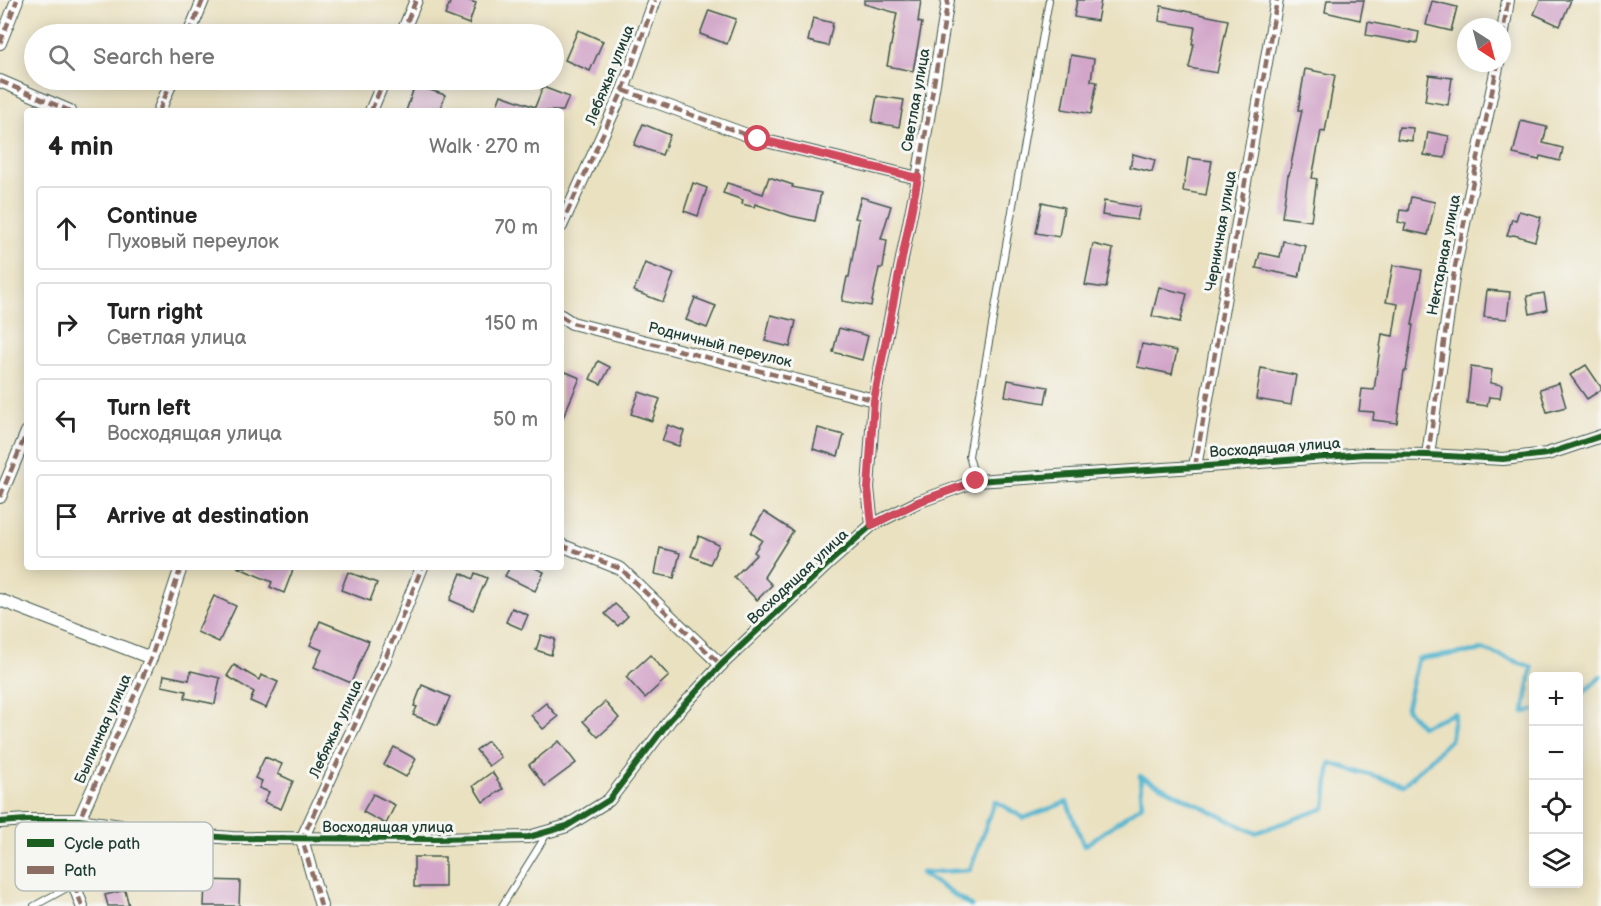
<!DOCTYPE html>
<meta charset="utf-8">
<style>
body{margin:0;font-family:"Balsamiq Sans",sans-serif;background:#f2f2f2;color:#222}
.controls{position:absolute;right:18px;bottom:18px;display:grid;overflow:hidden;border-radius:6px;box-shadow:0 3px 15px #0003}
.controls button{width:54px;height:54px;display:grid;place-items:center;padding:0;border:0;border-bottom:2px solid #e0e0e0;background:#fff;color:#222;font:30px sans-serif}
.compass{position:absolute;left:1457px;top:18px;width:54px;height:54px;border-radius:50%;background:#fff;box-shadow:0 3px 15px #0003;rotate:144deg}
.stop{position:absolute;width:18px;height:18px;margin:-14px;border:4px solid #d1495b;border-radius:50%;background:#fff}
.stop.end{background:#d1495b;border-color:#fff;box-shadow:0 2px 6px #0008}
.list{margin:0;padding:0;list-style:none}
h2{display:flex;justify-content:space-between;align-items:center;height:78px;margin:0;padding:0 24px;font-size:26px}
h2 small{font-size:20px;font-weight:400;color:#767676}
.list li{display:grid;grid-template-columns:39px 1fr auto;gap:18px;align-items:center;box-sizing:border-box;height:84px;margin:0 12px 12px;padding:0 12px;border:2px solid #e0e0e0;border-radius:6px}
.list b{display:block;font-size:22px;white-space:nowrap}
.list p{margin:0;font-size:20px;white-space:nowrap;color:#767676}
.list em{font-size:20px;font-style:normal;color:#767676}
.icon{flex:none;width:33px;height:33px;fill:none;stroke:currentColor;stroke-width:2;stroke-linecap:round;stroke-linejoin:round}
.map{position:relative;flex:none;width:1601px;height:906px;overflow:hidden}
.search{position:absolute;background:#fff;box-shadow:0 3px 15px #0003;left:24px;top:24px;width:540px;height:66px;display:flex;align-items:center;gap:15px;box-sizing:border-box;padding:0 21px;border-radius:33px;color:#767676;font-size:22px}
.panel{position:absolute;background:#fff;box-shadow:0 3px 15px #0003;left:24px;top:108px;width:540px;height:462px;border-radius:6px}
.map>svg:first-child{display:block}
.lines{fill:none;stroke-linecap:round;stroke-linejoin:round}
.stream{stroke:#52b5d0;stroke-width:4.5}
.building{fill:#d2a5c9}
.service-casing{stroke:#3d5649;stroke-width:8}
.minor-casing{stroke:#3d5649;stroke-width:14}
.service{stroke:#fff;stroke-width:6}
.minor{stroke:#fff;stroke-width:12}
.quiet{stroke:#8d6e63;stroke-width:4.5;stroke-dasharray:9 4.5;stroke-linecap:butt}
.cycleway-casing{stroke:#f6f6f2;stroke-width:10}
.cycleway{stroke:#1b5e20;stroke-width:6}
.route{stroke:#d1495b;stroke-width:8}
.labels{text-anchor:middle;dominant-baseline:central;stroke-width:6;stroke-linejoin:round;paint-order:stroke}
.street-label{font-size:15px;fill:#1f3d34;stroke:#f6f6f2}
.key{fill:#f6f6f2;stroke:#b6beb9;stroke-width:1.5}
.key-label{font-size:16px;fill:#1f3d34}
</style>
<div class="map">
<svg width="1601" height="906" viewBox="0 0 1601 906">
<rect width="100%" height="100%" fill="#f6f6f2"/>
<filter id="ink" filterUnits="userSpaceOnUse"><feTurbulence type="fractalNoise" baseFrequency=".0167" numOctaves="2"/><feDisplacementMap in="SourceGraphic" scale="12" xChannelSelector="R" yChannelSelector="G"/><feConvolveMatrix kernelMatrix="1 2 1 2 8 2 1 2 1" color-interpolation-filters="sRGB"/></filter>
<filter id="wash" filterUnits="userSpaceOnUse"><feTurbulence type="fractalNoise" baseFrequency=".008" numOctaves="4" result="noise"/><feDisplacementMap in="SourceGraphic" scale="24" xChannelSelector="R" yChannelSelector="G"/><feGaussianBlur stdDeviation="1.35" result="paint"/><feColorMatrix in="noise" values="0 0 0 0 0 0 0 0 0 0 0 0 0 0 0 0 0 1.4 0 .05"/><feComposite in="paint" operator="in"/></filter>
<g filter="url(#wash)">
<rect width="100%" height="100%" fill="#eae1c1"/>
<g class="lines">
<g class="stream">
<polyline points="1578,698 1601,676"/>
<polyline points="971,906 921,873 970,870 995,801 1024,818 1067,802 1084,846 1142,805 1140,776 1255,833 1325,808 1330,763 1404,785 1450,740 1455,713 1421,726 1406,708 1418,659 1484,650 1532,667 1524,712 1534,710"/>
</g>
</g>
<g id="blocks">
<g class="building">
<polygon points="451,0 467,0 476,3 469,24 445,15"/>
<polygon points="864,0 921,0 918,22 922,23 913,71 887,66 897,13 864,4"/>
<polygon points="1077,0 1101,0 1097,21 1074,17"/>
<polygon points="1327,0 1364,0 1360,20 1325,12"/>
<polygon points="1540,0 1571,0 1560,26 1534,14"/>
<polygon points="1432,1 1457,7 1451,31 1426,25"/>
<polygon points="1161,6 1228,20 1217,73 1189,68 1194,44 1192,44 1195,27 1159,21"/>
<polygon points="709,10 736,19 727,44 700,34"/>
<polygon points="813,18 833,23 828,46 808,41"/>
<polygon points="1368,22 1419,32 1417,43 1411,42 1411,43 1366,35"/>
<polygon points="578,30 603,41 590,71 565,60"/>
<polygon points="1071,55 1094,59 1091,81 1097,82 1091,114 1062,109"/>
<polygon points="1305,69 1335,75 1325,132 1321,131 1312,178 1317,179 1311,221 1282,217 1288,175 1289,175 1302,110 1298,110"/>
<polygon points="1429,75 1452,78 1448,105 1425,101"/>
<polygon points="415,85 445,95 440,111 406,111"/>
<polygon points="543,87 569,97 563,111 495,111 501,95 535,107"/>
<polygon points="877,96 904,100 899,127 872,122"/>
<polygon points="1521,121 1547,127 1543,143 1563,148 1560,161 1540,156 1539,160 1513,154"/>
<polygon points="643,124 670,135 662,155 634,145"/>
<polygon points="1399,127 1413,128 1412,141 1397,139"/>
<polygon points="1428,132 1449,136 1445,158 1424,155"/>
<polygon points="1133,154 1155,160 1152,172 1130,167"/>
<polygon points="1188,158 1212,161 1206,195 1183,191"/>
<polygon points="769,177 793,185 792,187 821,193 815,221 791,216 755,204 754,207 742,204 743,200 723,193 727,183 763,194"/>
<polygon points="693,183 707,188 698,216 684,211"/>
<polygon points="861,197 891,206 881,239 887,240 883,268 879,268 871,306 842,301 847,277 849,277 859,219 855,218"/>
<polygon points="1411,197 1435,202 1428,235 1404,230 1406,224 1398,222 1400,210 1408,211"/>
<polygon points="1104,201 1140,207 1137,220 1102,215"/>
<polygon points="1042,202 1064,207 1059,237 1036,233"/>
<polygon points="1519,211 1541,217 1535,241 1514,235 1507,236 1512,219 1516,220"/>
<polygon points="1283,241 1306,246 1299,277 1256,268 1260,253 1280,257"/>
<polygon points="1093,244 1113,249 1106,288 1085,285"/>
<polygon points="645,263 674,274 663,302 634,291"/>
<polygon points="1393,265 1422,270 1412,325 1413,325 1406,371 1404,371 1397,423 1373,420 1374,412 1359,411 1362,389 1374,390 1382,334 1393,336 1398,304 1386,302"/>
<polygon points="1159,287 1187,294 1180,322 1152,316"/>
<polygon points="1487,290 1510,292 1507,319 1484,317"/>
<polygon points="1544,293 1547,310 1530,314 1527,296"/>
<polygon points="695,298 716,306 707,328 686,320"/>
<polygon points="771,315 796,321 790,347 765,341"/>
<polygon points="839,328 868,336 862,360 833,352"/>
<polygon points="1142,344 1177,351 1172,374 1137,367"/>
<polygon points="598,361 610,367 601,384 590,379"/>
<polygon points="1586,365 1601,387 1601,390 1587,399 1570,375"/>
<polygon points="1471,367 1492,370 1490,383 1502,385 1500,398 1489,397 1487,406 1467,403"/>
<polygon points="1261,368 1296,375 1291,405 1256,399"/>
<polygon points="561,370 580,378 561,422"/>
<polygon points="1008,380 1048,387 1045,403 1005,396"/>
<polygon points="1559,383 1566,407 1547,412 1540,389"/>
<polygon points="639,392 660,399 652,421 631,414"/>
<polygon points="668,425 684,431 679,446 662,441"/>
<polygon points="818,428 844,435 838,456 813,449"/>
<polygon points="764,512 793,531 764,577 772,585 757,600 734,577 757,554 754,552 762,540 751,533"/>
<polygon points="699,536 719,545 710,564 691,556"/>
<polygon points="660,548 680,553 674,578 655,574"/>
<polygon points="237,567 294,567 284,593 270,587 272,582"/>
<polygon points="510,567 533,567 544,572 535,591 505,576"/>
<polygon points="348,572 377,583 370,601 341,590"/>
<polygon points="461,573 473,579 475,573 487,578 473,610 450,600"/>
<polygon points="214,596 236,606 219,642 197,632"/>
<polygon points="615,604 628,616 618,626 605,614"/>
<polygon points="512,608 528,615 522,629 506,622"/>
<polygon points="320,621 369,641 351,683 314,667 322,650 310,645"/>
<polygon points="541,635 555,639 551,655 536,650"/>
<polygon points="650,655 669,676 645,698 626,677"/>
<polygon points="234,665 259,680 261,675 278,682 266,708 250,701 254,692 227,676"/>
<polygon points="191,671 220,678 215,704 185,698 186,691 162,686 164,675 189,680"/>
<polygon points="422,685 450,697 438,725 413,715 417,707 414,706"/>
<polygon points="605,702 619,718 598,737 583,721"/>
<polygon points="546,703 558,717 543,729 531,715"/>
<polygon points="488,741 501,757 489,766 476,750"/>
<polygon points="559,741 576,763 545,786 529,765"/>
<polygon points="394,747 416,759 406,777 384,765"/>
<polygon points="265,757 282,764 278,774 293,781 281,809 264,802 269,792 259,788 262,781 255,778"/>
<polygon points="492,772 503,789 483,802 473,786"/>
<polygon points="373,794 395,805 386,824 363,812"/>
<rect x="414" y="857" width="31" height="30"/>
<polygon points="205,880 240,881 239,906 204,906"/>
<polygon points="125,890 129,906 108,906 105,895"/>
</g>
</g>
</g>
<g filter="url(#ink)">
<use href="#blocks" fill-opacity="0" stroke="#3d5649" stroke-width="1.5"/>
<g class="lines">
<g class="service-casing">
<g id="service">
<polyline points="976,481 969,456 1049,0"/>
<polyline points="34,906 74,884"/>
<polyline points="502,906 548,832"/>
</g>
</g>
<g class="minor-casing">
<g id="minor">
<polyline points="189,34 203,0"/>
<polyline points="402,34 416,0"/>
<polyline points="1502,38 1508,0"/>
<polyline points="0,43 17,0"/>
<polyline points="0,81 70,111"/>
<polyline points="623,90 758,139 918,178"/>
<polyline points="159,111 172,80"/>
<polyline points="371,111 384,80"/>
<polyline points="561,226 623,90 655,0"/>
<polyline points="561,316 572,323 874,400"/>
<polyline points="1428,455 1454,271 1498,63"/>
<polyline points="1195,467 1277,0"/>
<polyline points="0,497 27,432"/>
<polyline points="872,525 868,488 874,400 918,178 948,0"/>
<polyline points="561,545 621,569 721,665"/>
<polyline points="0,600 151,658"/>
<polyline points="0,822 26,820 79,820 169,833 232,838 436,839 529,837 567,826 609,800 670,720 721,665 831,561 872,525 918,502 976,481 1195,467 1365,454 1428,455 1503,459 1547,454 1601,436"/>
<polyline points="82,906 74,884 79,820 151,658 181,567"/>
<polyline points="321,906 302,839 383,664 422,567"/>
</g>
</g>
<use href="#service" class="service"/>
<use href="#minor" class="minor"/>
<g class="quiet">
<polyline points="189,34 203,0"/>
<polyline points="402,34 416,0"/>
<polyline points="1502,38 1508,0"/>
<polyline points="0,43 17,0"/>
<polyline points="0,81 70,111"/>
<polyline points="623,90 758,139 918,178"/>
<polyline points="159,111 172,80"/>
<polyline points="371,111 384,80"/>
<polyline points="561,226 623,90 655,0"/>
<polyline points="561,316 572,323 874,400"/>
<polyline points="1428,455 1454,271 1498,63"/>
<polyline points="1195,467 1277,0"/>
<polyline points="0,497 27,432"/>
<polyline points="872,525 868,488 874,400 918,178 948,0"/>
<polyline points="561,545 621,569 721,665"/>
<polyline points="82,906 74,884 79,820 151,658 181,567"/>
<polyline points="321,906 302,839 383,664 422,567"/>
</g>
<g class="cycleway-casing">
<polyline id="cycleway" points="0,822 26,820 79,820 169,833 232,838 436,839 529,837 567,826 609,800 670,720 721,665 831,561 872,525 918,502 976,481 1195,467 1365,454 1428,455 1503,459 1547,454 1601,436"/>
</g>
<use href="#cycleway" class="cycleway"/>
</g>
</g>
<g class="lines" filter="url(#ink)">
<polyline class="route" points="758,139 918,178 874,400 868,488 872,525 918,502 976,481"/>
</g>
<g class="labels">
<g class="street-label">
<text transform="translate(610 75) rotate(-68)">Лебяжья улица</text>
<text transform="translate(916 100) rotate(-80)">Светлая улица</text>
<text transform="translate(1221 231) rotate(-80)">Черничная улица</text>
<text transform="translate(1444 255) rotate(-79)">Нектарная улица</text>
<text transform="translate(720 345) rotate(14)">Родничный переулок</text>
<text transform="translate(1275 448) rotate(-4)">Восходящая улица</text>
<text transform="translate(798 577) rotate(-43)">Восходящая улица</text>
<text transform="translate(103 729) rotate(-66)">Былинная улица</text>
<text transform="translate(336 729) rotate(-65)">Лебяжья улица</text>
<text x="388" y="827">Восходящая улица</text>
</g>
</g>
<rect x="15" y="822" width="198" height="69" rx="9" class="key"/>
<rect x="27" y="839" width="27" height="8" fill="#1b5e20"/>
<rect x="27" y="866" width="27" height="8" fill="#8d6e63"/>
<g class="key-label">
<text x="64" y="849">Cycle path</text>
<text x="64" y="876">Path</text>
</g>
</svg>
<div class="controls">
<button>+</button>
<button>−</button>
<button><svg class="icon" aria-label="locate" viewBox="0 0 24 24"><circle cx="12" cy="12" r="6"/><path d="M12 2v4M12 18v4M2 12h4M18 12h4"/></svg></button>
<button><svg class="icon" aria-label="layers" viewBox="0 0 24 24"><path d="M12 4l9 5-9 5-9-5zM3 14l9 5 9-5"/></svg></button>
</div>
<svg class="compass" viewBox="-18 -18 36 36"><path d="M0-13l5 13h-10z" fill="#e53935"/><path d="M0 13l5-13h-10z" fill="#767676"/></svg>
<div class="stop" style="left:758px;top:139px"></div>
<div class="stop end" style="left:976px;top:481px"></div>
<div class="search"><svg class="icon" aria-label="search" viewBox="0 0 24 24"><circle cx="10" cy="10" r="6"/><path d="M15 15l6 6"/></svg>Search here</div>
<section class="panel">
<h2>4 min<small>Walk · 270 m</small></h2>
<ul class="list">
<li><svg class="icon" aria-label="ahead" viewBox="0 0 24 24"><path d="M12 20V5M6 11l6-6 6 6"/></svg><div><b>Continue</b><p>Пуховый переулок</p></div><em>70 m</em></li>
<li><svg class="icon" aria-label="right" viewBox="0 0 24 24"><path d="M7 20v-9h11M14 6l5 5-5 5"/></svg><div><b>Turn right</b><p>Светлая улица</p></div><em>150 m</em></li>
<li><svg class="icon" aria-label="left" viewBox="0 0 24 24"><path d="M17 20v-9H6M10 6l-5 5 5 5"/></svg><div><b>Turn left</b><p>Восходящая улица</p></div><em>50 m</em></li>
<li><svg class="icon" aria-label="arrive" viewBox="0 0 24 24"><path d="M6 21V4h12l-3 4 3 4H6"/></svg><div><b>Arrive at destination</b></div></li>
</ul>
</section>
</div>
